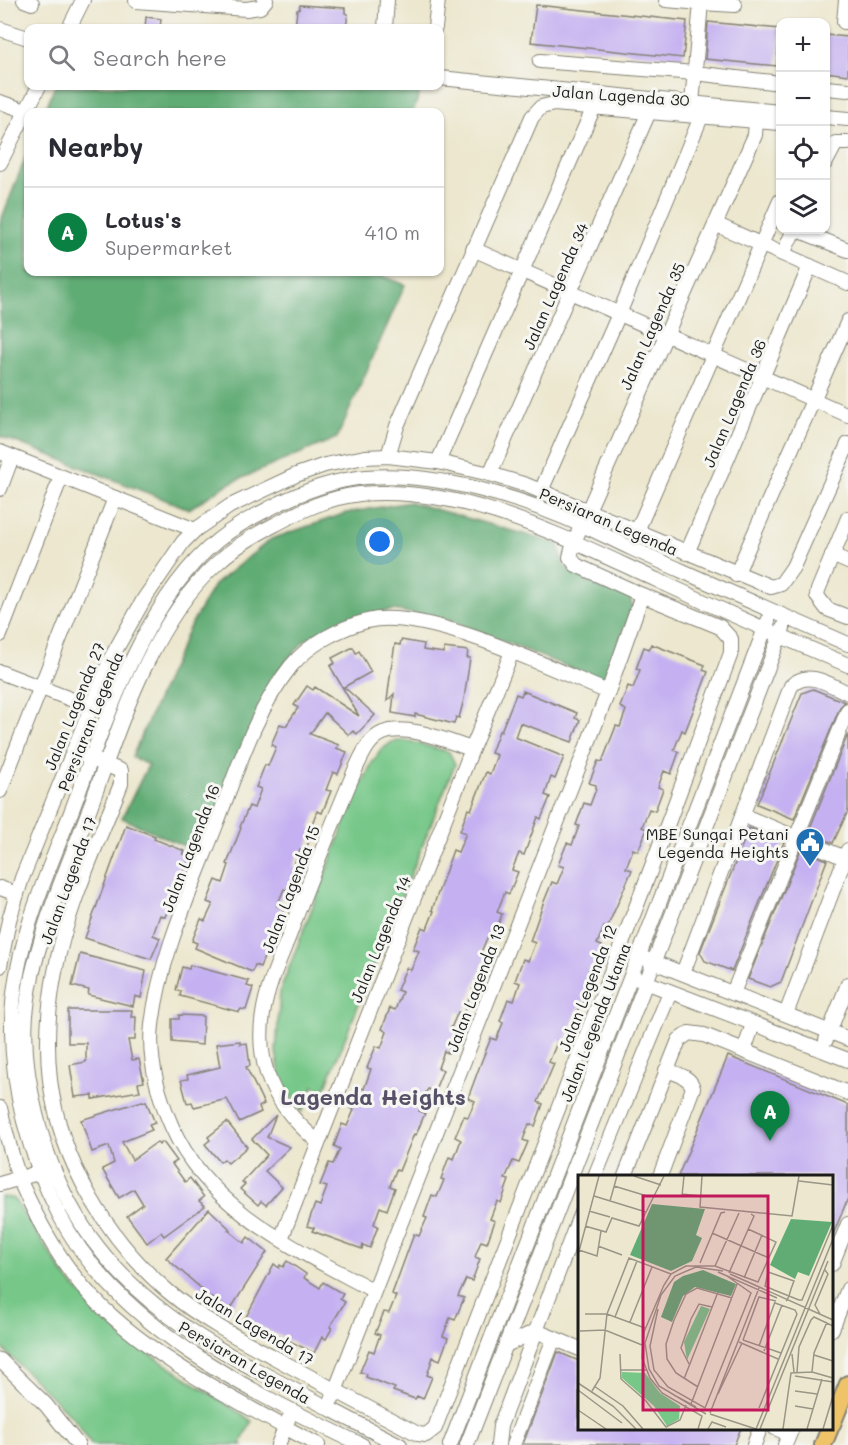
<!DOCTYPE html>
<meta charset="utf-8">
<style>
body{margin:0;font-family:Mali,sans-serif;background:#f2f2f3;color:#2b2b33}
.controls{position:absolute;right:18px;top:18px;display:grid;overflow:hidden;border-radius:12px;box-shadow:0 2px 4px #0004}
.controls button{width:54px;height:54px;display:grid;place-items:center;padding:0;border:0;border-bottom:2px solid #e1e1e2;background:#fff;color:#2b2b33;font:30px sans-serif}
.you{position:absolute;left:380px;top:542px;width:21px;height:21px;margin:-15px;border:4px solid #fff;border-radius:50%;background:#1a73e8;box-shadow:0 0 0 9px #1a73e833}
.badge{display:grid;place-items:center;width:39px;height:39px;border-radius:50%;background:#0b8043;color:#fff;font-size:20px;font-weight:700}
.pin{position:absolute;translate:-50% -50px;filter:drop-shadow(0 2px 3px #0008)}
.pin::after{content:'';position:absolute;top:32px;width:21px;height:18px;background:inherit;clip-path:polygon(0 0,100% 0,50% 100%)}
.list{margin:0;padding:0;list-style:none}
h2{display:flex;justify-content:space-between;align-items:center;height:78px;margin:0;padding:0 24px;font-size:26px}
h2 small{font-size:20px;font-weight:400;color:#7c7c81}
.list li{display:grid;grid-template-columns:39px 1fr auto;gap:18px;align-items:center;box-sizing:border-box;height:90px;padding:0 24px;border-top:2px solid #e1e1e2}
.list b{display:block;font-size:22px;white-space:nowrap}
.list p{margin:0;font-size:20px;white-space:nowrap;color:#7c7c81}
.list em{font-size:20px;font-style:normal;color:#7c7c81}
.icon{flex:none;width:33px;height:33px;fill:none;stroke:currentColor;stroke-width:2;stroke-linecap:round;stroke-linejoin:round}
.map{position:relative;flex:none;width:848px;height:1445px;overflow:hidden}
.search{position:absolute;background:#fff;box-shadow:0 2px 4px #0004;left:24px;top:24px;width:420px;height:66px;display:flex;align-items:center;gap:15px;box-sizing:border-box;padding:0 21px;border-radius:12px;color:#7c7c81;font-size:22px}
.panel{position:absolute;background:#fff;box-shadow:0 2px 4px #0004;left:24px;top:108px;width:420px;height:168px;border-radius:12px}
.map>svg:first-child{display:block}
.green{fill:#77c789;stroke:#4a7252;stroke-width:1.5}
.forest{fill:#61ac75;stroke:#3e6448;stroke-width:1.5}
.building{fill:#c5b1f1}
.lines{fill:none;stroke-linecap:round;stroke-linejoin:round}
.minor-casing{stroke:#848275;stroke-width:16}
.major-casing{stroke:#848275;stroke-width:20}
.minor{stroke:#fff;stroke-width:14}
.major{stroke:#efc469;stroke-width:16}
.labels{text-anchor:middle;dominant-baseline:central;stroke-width:6;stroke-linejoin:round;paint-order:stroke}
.street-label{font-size:16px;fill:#1c1c1c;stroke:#f6f6f2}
.poi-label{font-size:16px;fill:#1c1c1c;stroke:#f6f6f2;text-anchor:end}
.district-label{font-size:22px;font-weight:bold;fill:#575067;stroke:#f6f6f2}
.inset-road{fill:none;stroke:#999687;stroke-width:1.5}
.view{fill:#c2185b;fill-opacity:0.15;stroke:#c2185b;stroke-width:3}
.inset-edge{fill:none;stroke:#1c1c1c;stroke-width:3}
</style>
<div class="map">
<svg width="848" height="1445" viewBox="0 0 848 1445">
<rect width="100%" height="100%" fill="#f6f6f2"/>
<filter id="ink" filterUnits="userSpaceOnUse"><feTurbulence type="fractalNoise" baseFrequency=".0167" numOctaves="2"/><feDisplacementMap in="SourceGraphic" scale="12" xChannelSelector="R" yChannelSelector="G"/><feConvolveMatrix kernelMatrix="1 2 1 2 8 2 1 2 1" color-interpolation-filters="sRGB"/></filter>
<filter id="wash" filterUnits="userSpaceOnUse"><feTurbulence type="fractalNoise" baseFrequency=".008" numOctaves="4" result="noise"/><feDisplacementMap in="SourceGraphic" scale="24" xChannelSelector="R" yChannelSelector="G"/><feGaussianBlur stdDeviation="1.35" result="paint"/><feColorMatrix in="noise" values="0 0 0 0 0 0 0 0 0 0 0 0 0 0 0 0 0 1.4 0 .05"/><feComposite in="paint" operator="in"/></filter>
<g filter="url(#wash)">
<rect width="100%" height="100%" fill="#ece7ce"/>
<g class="green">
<polygon points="405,740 449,752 455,764 324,1091 313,1086 302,1112 281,1081 276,1052 280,991 353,802 372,763 381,750 392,742"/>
<polygon points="0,1197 13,1198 68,1280 121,1335 252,1421 241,1443 243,1445 92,1445 75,1420 0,1346"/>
</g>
<g class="forest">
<polygon points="55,86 387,86 421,89 413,112 44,112"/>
<polygon points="28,151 28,272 372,272 405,285 337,438 228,484 189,509 0,436 0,223"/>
<polygon points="410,502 559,544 563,565 601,589 631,596 632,609 606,677 598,679 452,621 393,610 357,617 305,640 274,676 201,854 122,818 148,765 132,757 188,630 214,585 271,539 346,513"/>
</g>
<g id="blocks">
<g class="building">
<polygon points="300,5 345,8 345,13 348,14 346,28 295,28 297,10 299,10"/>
<polygon points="536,5 687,21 683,58 531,42"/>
<polygon points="146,17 161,19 160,28 145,28"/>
<polygon points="708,22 780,29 777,66 705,59"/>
<polygon points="825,35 848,37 848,75 825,72"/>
<polygon points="401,640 424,644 423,650 444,653 444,648 468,651 467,658 470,658 464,699 459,718 456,717 454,724 415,714 415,717 392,713 394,694 387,701 391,669 395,644 400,645"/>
<polygon points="651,644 705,665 703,670 708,672 685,732 682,730 674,750 679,752 671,774 664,771 658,787 663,789 655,811 649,809 642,827 647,829 638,851 633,849 626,868 632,870 623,891 607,928 604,927 597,944 602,946 594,968 590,967 584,984 589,986 581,1008 579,1007 564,1043 558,1040 549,1062 554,1064 538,1102 543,1104 535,1126 529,1124 523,1140 528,1142 519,1163 513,1161 505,1179 509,1180 501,1203 497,1201 490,1219 495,1221 487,1243 481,1241 475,1257 480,1259 472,1281 466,1279 458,1296 464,1298 455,1320 450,1318 443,1336 448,1338 440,1360 433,1357 427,1375 432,1377 423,1399 417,1396 415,1399 393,1391 395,1388 366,1377 367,1374 360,1372 369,1350 374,1352 380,1335 375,1333 384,1312 389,1313 396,1296 392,1294 414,1234 419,1236 427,1218 424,1217 432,1195 437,1197 444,1180 441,1179 449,1157 454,1159 461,1140 455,1137 464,1116 468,1117 475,1101 468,1098 482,1060 491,1038 496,1040 503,1023 500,1021 508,999 514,1001 520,983 515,981 523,959 528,961 535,943 530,941 543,904 552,882 557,884 564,867 558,865 567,843 572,845 579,826 576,825 584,803 590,805 596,789 596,785 589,783 598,761 602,762 616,726 620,727 626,710 620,707 628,686 633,688 640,670 636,669 644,647 649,649"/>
<polygon points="353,647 356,653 359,651 371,672 344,687 375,715 357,734 353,731 349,735 325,713 310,734 339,745 336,748 347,752 338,774 333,772 326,790 331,791 322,813 317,811 310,829 313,830 305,852 300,850 293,867 298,869 289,891 284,889 277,906 284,909 260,967 255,965 252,972 195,948 197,943 192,941 201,919 205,921 213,904 207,902 216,880 223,883 229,865 227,864 241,828 240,827 249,806 254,808 261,789 256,787 265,765 268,766 276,747 271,745 280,724 286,726 298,708 294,705 307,686 313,690 315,687 359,716 330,666 335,663 332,658"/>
<polygon points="813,689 845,702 840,707 794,819 757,804 802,693"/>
<polygon points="523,691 577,713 575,718 580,720 572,742 520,723 515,737 564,757 555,779 551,777 545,795 550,797 541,819 538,817 524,855 519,853 512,870 518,872 509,894 505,892 497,912 502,914 494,936 489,934 481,952 487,954 463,1014 458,1012 451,1028 456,1031 448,1053 444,1051 438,1068 443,1070 434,1092 428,1089 426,1092 419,1111 425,1113 416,1135 414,1134 399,1171 396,1170 390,1186 395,1188 387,1210 380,1207 374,1224 378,1226 370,1248 363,1245 362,1249 312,1231 314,1228 307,1226 315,1204 320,1206 327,1187 320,1185 329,1163 333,1164 340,1149 334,1146 342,1124 347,1126 354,1110 350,1108 359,1087 364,1089 371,1069 367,1068 376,1046 381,1048 387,1032 382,1029 390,1008 395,1010 402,992 397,990 406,968 411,970 419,951 413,949 422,927 427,929 434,911 432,910 453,850 458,852 466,833 460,831 468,809 471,810 486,772 490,774 497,755 491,753 499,731 501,731 516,694 521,696"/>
<polygon points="848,734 848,811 833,843 808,833"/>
<polygon points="126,825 155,836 154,839 185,851 183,854 190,856 181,878 176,876 170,894 173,895 165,917 160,915 153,935 160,938 151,959 85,938"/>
<polygon points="749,828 784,842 732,971 705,961 700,952"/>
<polygon points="801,849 827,860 781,982 770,987 748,979"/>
<polygon points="80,954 146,971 141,998 135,996 133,1006 88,995 89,990 72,986"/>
<polygon points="190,965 249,981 247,986 253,988 246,1010 241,1009 239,1012 180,996 181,991 176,990 182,967 189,969"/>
<polygon points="68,1010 132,1010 131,1017 136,1017 135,1040 128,1040 132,1060 139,1059 144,1082 138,1083 140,1091 93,1099 93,1095 75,1097 70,1065 86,1062 86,1043 68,1043"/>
<polygon points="179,1015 203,1016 202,1045 172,1042 172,1019 179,1019"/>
<polygon points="240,1041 240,1044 247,1043 250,1066 246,1067 264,1104 259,1107 261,1112 239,1122 227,1099 194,1107 192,1102 187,1103 181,1080 188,1079 187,1075 220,1067 216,1044"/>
<polygon points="728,1056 848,1105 848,1198 832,1237 831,1176 678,1176"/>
<polygon points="142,1101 142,1102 146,1101 155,1123 149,1125 152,1130 122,1142 132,1160 157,1142 159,1145 163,1142 177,1161 172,1164 185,1182 190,1178 204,1197 199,1201 205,1206 164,1236 161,1232 147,1243 127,1216 143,1204 134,1189 119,1198 102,1169 114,1163 109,1146 92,1152 81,1120"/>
<polygon points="276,1115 267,1137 290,1147 265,1171 282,1187 266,1205 261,1201 258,1205 240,1189 245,1184 242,1182 267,1155 252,1139"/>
<polygon points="227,1122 247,1147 228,1163 224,1159 220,1162 205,1144 210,1140 208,1137"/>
<polygon points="209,1209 230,1229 228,1230 244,1243 248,1237 267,1252 230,1310 202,1292 203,1290 166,1258"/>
<polygon points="287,1261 306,1274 304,1278 320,1288 323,1282 343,1294 340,1299 345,1302 330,1327 332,1328 326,1339 322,1337 314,1353 245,1319 274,1264 279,1268 280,1265 283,1267"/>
<polygon points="558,1352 579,1361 579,1428 741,1428 734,1445 523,1444"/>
</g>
</g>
</g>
<g filter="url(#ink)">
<use href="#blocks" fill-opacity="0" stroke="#848275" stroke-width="1.5"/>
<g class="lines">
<g class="minor-casing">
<g id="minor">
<polyline points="24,0 32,3"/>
<polyline points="666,0 701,3"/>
<polyline points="136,1 246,9 260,7 266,0"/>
<polyline points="844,22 846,0"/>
<polyline points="69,28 83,0"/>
<polyline points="385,28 387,0"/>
<polyline points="435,28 438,0"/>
<polyline points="0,29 28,38"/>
<polyline points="540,61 695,73 780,83"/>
<polyline points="440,78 780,112"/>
<polyline points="826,88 848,90"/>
<polyline points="0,102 26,111"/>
<polyline points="692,103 701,3 735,5"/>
<polyline points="826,117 848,119"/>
<polyline points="826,162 836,143 848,143"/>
<polyline points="0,163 39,86"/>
<polyline points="715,224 848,283"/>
<polyline points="798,230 848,250"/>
<polyline points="473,249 848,415"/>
<polyline points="783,254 794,230"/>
<polyline points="0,452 195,530"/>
<polyline points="388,456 397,426 532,117 541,107 554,104 780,123"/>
<polyline points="438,462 594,107"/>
<polyline points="490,474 649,112"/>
<polyline points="0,489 12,457"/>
<polyline points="541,491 619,314 701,117"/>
<polyline points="848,518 818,590 817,596 827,609 848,617"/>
<polyline points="637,531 780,201"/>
<polyline points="687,553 810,266"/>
<polyline points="832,555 848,562"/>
<polyline points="736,575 848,321"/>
<polyline points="0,635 61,477"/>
<polyline points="0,672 91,707"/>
<path d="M 73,751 L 121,771 L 121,784 C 97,845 67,907 55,972 C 48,1008 46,1044 50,1080 C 60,1161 108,1241 170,1293 C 200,1318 236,1337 270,1355 C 319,1382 368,1408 418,1434 L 426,1435 L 435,1428 L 439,1417 L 652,866 L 731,653 L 731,639 L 720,627 L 642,595 L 576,565 L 570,557 L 574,542 L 755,135 L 756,122"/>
<polyline points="0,791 115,498"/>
<polyline points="742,815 845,858"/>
<polyline points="0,888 17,894"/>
<polyline points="646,959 848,1039"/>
<polyline points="0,966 9,920 22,878 111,658 144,599 183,542 195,530 230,506 296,475 325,465 365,457 388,456 438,462 490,474 526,485 771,587 781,584 793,567 848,444"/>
<path d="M 683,973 L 791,686 C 808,669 830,685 848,693"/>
<polyline points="638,979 848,1060"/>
<polyline points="733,993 848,710"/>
<polyline points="786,1014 848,850"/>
<polyline points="826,1040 848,984"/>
<polyline points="744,1051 753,1024"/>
<path d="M 0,1108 C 6,1133 12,1159 21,1183 C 37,1219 58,1258 84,1288 C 141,1354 241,1403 318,1445"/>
<path d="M 318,1142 C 297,1124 275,1100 267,1073 C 261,1055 260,1033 263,1014 C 267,987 279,961 289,936 C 309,880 332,825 355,770 C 362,756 368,739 383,733 C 406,723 449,742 472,749"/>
<polyline points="595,1176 670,992"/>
<polyline points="625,1176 679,1040 689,1033 704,1035 848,1093"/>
<path d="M 660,1176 L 693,1088 C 690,1076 676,1074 666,1070"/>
<polyline points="0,1184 48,1170"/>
<polyline points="281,1239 472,749 512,652"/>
<polyline points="832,1264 848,1224"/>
<path d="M 374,1291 C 299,1250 209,1211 172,1127 C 158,1095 148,1060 152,1025 C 160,956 191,890 216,825 C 237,771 255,711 291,666 C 309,644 340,628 367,621 C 425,606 552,669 608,692"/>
<polyline points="832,1329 848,1289"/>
<polyline points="506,1345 536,1331 580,1349"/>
<polyline points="0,1360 46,1405 78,1445"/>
<polyline points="332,1399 608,692 642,595"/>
<polyline points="775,1428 789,1434"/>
<polyline points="278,1445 288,1420"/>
<path d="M 362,1445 C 253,1393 115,1326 59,1214 C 29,1156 11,1087 12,1023 C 13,950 44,881 70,815 C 104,727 143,600 218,540 C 235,526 253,517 272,507 C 301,492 333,480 366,477 C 434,471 522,498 584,526 C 601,533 617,542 633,549 C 705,581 776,613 848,644"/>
<path d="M 400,1445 C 365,1428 331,1409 296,1391 C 206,1344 121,1298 71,1206 C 42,1154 21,1074 26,1015 C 32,947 62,881 86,818 C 118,733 148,627 216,564 C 234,547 254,535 276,524 C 302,510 330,497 360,494 C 467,485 564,538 659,581 C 721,610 784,638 848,665"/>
<polyline points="450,1445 768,621"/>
<polyline points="467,1445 783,628"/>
<polyline points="498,1445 500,1426 580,1215"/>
<polyline points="513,1445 554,1338"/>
<polyline points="754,1445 760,1428"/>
<polyline points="785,1445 792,1428"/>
</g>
</g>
<g class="major-casing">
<g id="major">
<polyline points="832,1424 848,1384"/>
<polyline points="823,1445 830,1428"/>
</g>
</g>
<use href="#minor" class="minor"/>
<use href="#major" class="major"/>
</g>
</g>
<defs>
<g id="civic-pin" transform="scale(1.5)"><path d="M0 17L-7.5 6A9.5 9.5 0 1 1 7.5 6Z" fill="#1f6fb2" stroke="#f6f6f2"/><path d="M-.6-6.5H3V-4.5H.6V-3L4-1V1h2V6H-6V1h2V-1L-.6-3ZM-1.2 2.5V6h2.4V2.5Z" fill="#fff"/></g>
</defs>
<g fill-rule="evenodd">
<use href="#civic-pin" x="810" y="842"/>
</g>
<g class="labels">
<g class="street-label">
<text transform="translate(621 95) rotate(4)">Jalan Lagenda 30</text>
<text transform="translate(555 286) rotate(-66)">Jalan Lagenda 34</text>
<text transform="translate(652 326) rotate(-66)">Jalan Lagenda 35</text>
<text transform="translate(734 403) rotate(-67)">Jalan Lagenda 36</text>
<text transform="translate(609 521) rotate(23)">Persiaran Legenda</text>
<text transform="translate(74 706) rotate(-68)">Jalan Lagenda 27</text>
<text transform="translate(90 721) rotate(-68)">Persiaran Legenda</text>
<text transform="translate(190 848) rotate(-69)">Jalan Lagenda 16</text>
<text transform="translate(68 880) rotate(-70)">Jalan Lagenda 17</text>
<text transform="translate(290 889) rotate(-69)">Jalan Lagenda 15</text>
<text transform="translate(380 939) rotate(-68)">Jalan Lagenda 14</text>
<text transform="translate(475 988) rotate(-69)">Jalan Lagenda 13</text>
<text transform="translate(587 988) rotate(-69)">Jalan Legenda 12</text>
<text transform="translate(595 1022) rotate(-69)">Jalan Legenda Utama</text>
<text transform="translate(255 1326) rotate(31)">Jalan Lagenda 17</text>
<text transform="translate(245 1362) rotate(30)">Persiaran Legenda</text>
</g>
<g class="poi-label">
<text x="789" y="833">MBE Sungai Petani<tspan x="789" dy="18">Legenda Heights</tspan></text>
</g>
<g class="district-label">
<text x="373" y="1096">Lagenda Heights</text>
</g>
</g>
<g transform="translate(578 1175)">
<rect width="255" height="255" fill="#ece7ce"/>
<path d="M 123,131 L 132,134 L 109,185 L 106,167 ZM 44,197 L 67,198 L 82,218 L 102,231 L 101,244 L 89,251 L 76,231 L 44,203 Z" fill="#77c789"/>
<path d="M 74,29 L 127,34 L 118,60 L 124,63 L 114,86 L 93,96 L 52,80 ZM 213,44 L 254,47 L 231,101 L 220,97 L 217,104 L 192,90 ZM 125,95 L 158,109 L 153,121 L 117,112 L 105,121 L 94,147 L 83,142 L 96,107 L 105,101 Z" fill="#61ac75"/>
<path class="inset-road" d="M 56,1 L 83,10M 124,1 L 122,32 L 214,41 L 221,1M 221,6 L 255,10M 36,11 L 69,21M 104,19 L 122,21M 16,21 L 68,37M 85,21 L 104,21 L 106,1M 32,26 L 39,1M 11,36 L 32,42M 7,51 L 28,57 L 34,43 L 61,51 L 86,1M 134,58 L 191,83M 20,71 L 44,80M 1,75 L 19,81 L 23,56M 0,80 L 21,1M 122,88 L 143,38 L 147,37M 137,91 L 161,38M 140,97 L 199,123M 151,98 L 176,41 L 173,39M 152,99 L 255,145M 166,103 L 184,60M 208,126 L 209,125 L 211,121 L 213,114 L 216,106 L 190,97 L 187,111 L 196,115 L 221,125 L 224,125 L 255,50M 80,134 L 72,171 L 76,195 L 90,212 L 127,233 L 173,118 L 149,101M 7,139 L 29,139 L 67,153M 242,139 L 237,130 L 250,99 L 247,95M 37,142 L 59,86M 52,147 L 74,92M 2,156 L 27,155 L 64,170M 165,165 L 181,122 L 198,126M 165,165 L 203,178M 161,167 L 200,184M 181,171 L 197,127M 186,176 L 204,130M 42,179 L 43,204 L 68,226 L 88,252 L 102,245 L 108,230M 214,179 L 216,197M 236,180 L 255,186M 111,189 L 103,173 L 113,144 L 121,129 L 134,132M 42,195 L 69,195M 219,197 L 221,172 L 233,145 L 236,142 L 255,151M 234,197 L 236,178 L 249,147M 217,201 L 255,207M 106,204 L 140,117M 0,208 L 35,231 L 58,254M 16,211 L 45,231 L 65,254M 120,212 L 98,198 L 89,184 L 88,169 L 96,145 L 108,119 L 119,113 L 154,123M 0,215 L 44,248M 14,216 L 22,203 L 29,139 L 51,83 L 93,99M 217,216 L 239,219M 140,219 L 164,168M 96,220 L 118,232M 113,229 L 159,109M 217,231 L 235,234M 181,233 L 219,139 L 217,135 L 197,128M 0,235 L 28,254M 132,238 L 181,113M 128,239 L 81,211 L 71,194 L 67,168 L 83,120 L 97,101 L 118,92 L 145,96M 132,239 L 178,254M 120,254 L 124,241 L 84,218 L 72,203 L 64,183 L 66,157 L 86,110 L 93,99 L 108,91 L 137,91 L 180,107 L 198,67 L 170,54M 130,254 L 134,247 L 148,252M 178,254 L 255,64M 182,254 L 250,86M 205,254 L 213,198 L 234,197 L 255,203M 229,254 L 244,204M 245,254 L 255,221"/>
<path class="view" d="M 65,21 L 190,21 L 190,235 L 65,235 Z"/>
<rect width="255" height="255" class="inset-edge"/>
</g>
</svg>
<div class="controls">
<button>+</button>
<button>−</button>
<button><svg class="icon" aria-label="locate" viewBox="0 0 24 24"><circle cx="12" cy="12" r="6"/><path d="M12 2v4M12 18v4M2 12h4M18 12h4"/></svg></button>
<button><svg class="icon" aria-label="layers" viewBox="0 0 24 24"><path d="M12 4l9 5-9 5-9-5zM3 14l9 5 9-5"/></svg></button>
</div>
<div class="you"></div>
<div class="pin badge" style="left:770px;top:1141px">A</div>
<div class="search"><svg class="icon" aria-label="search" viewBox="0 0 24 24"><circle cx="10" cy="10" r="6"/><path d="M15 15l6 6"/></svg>Search here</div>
<section class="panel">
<h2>Nearby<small></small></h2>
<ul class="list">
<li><span class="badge">A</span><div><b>Lotus's</b><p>Supermarket</p></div><em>410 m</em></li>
</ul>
</section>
</div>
